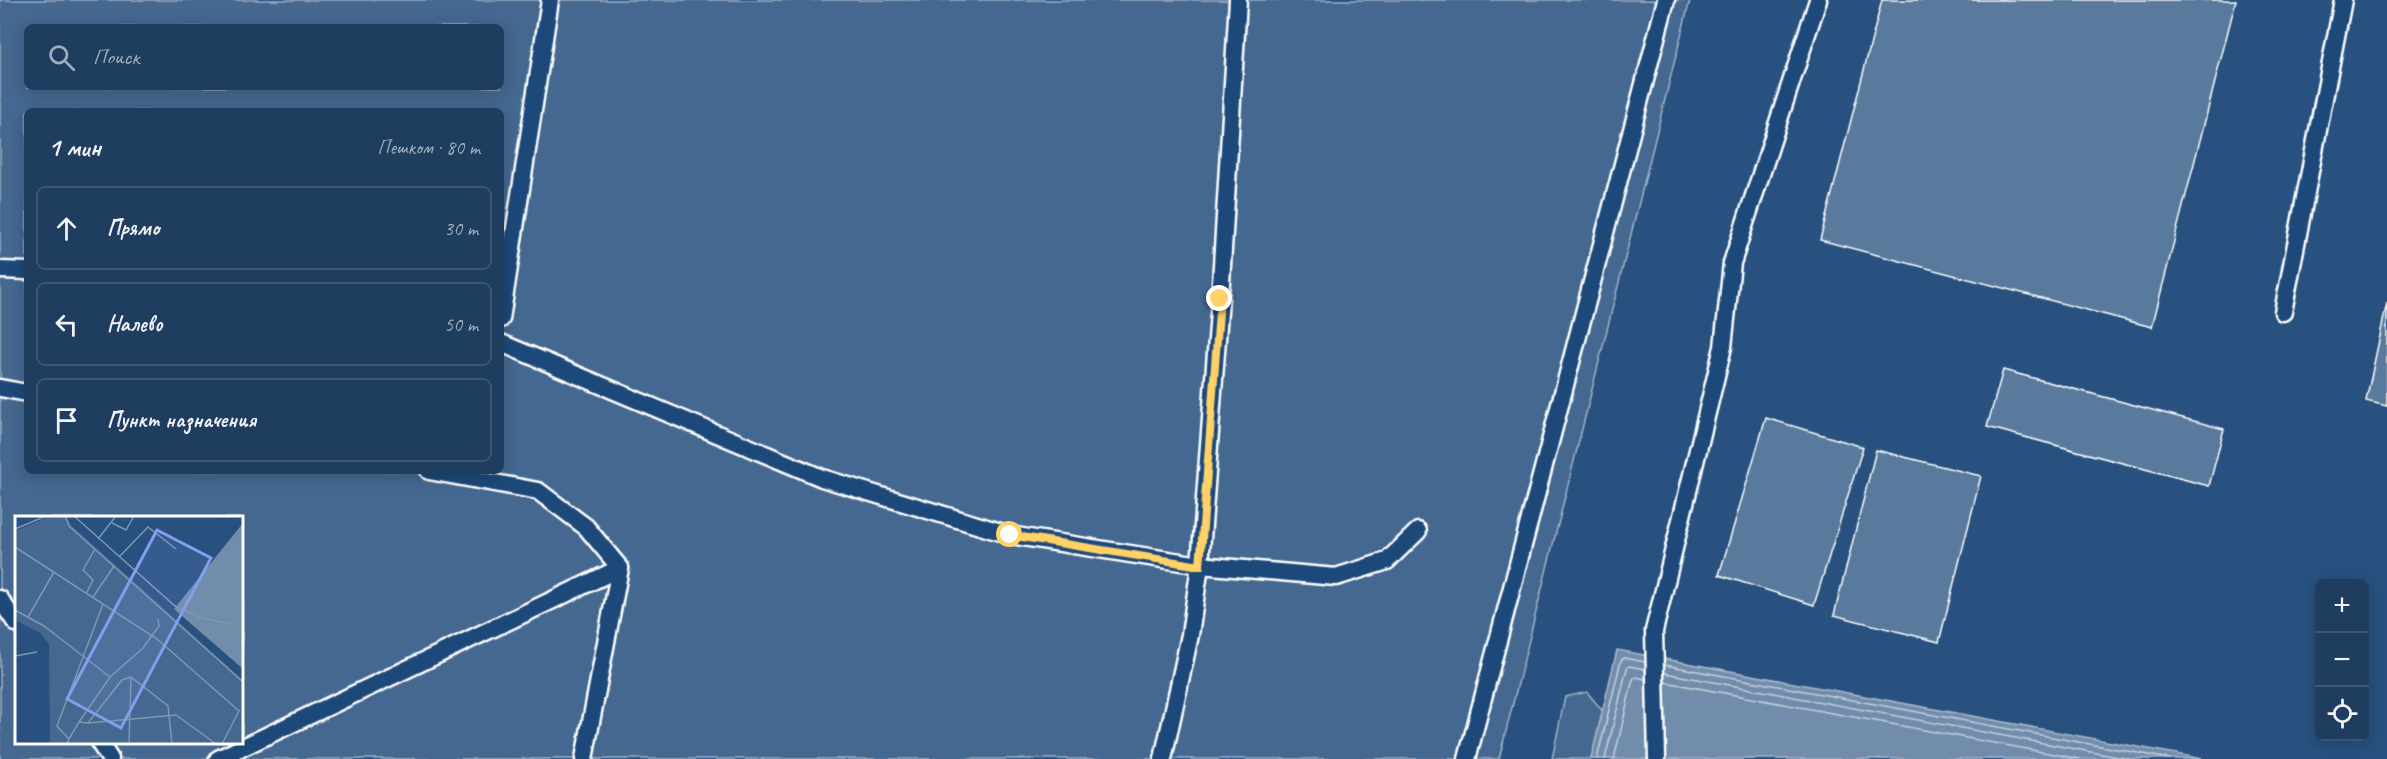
<!DOCTYPE html>
<html lang="ru">
<meta charset="utf-8">
<style>
body{margin:0;font-family:Caveat,sans-serif;background:#264465;color:#f1f3f6}
.controls{position:absolute;right:18px;bottom:18px;display:grid;overflow:hidden;border-radius:9px;box-shadow:0 3px 15px #0003}
.controls button{width:54px;height:54px;display:grid;place-items:center;padding:0;border:0;border-bottom:2px solid #3c5674;background:#1e3d5f;color:#f1f3f6;font:30px sans-serif}
.stop{position:absolute;width:18px;height:18px;margin:-14px;border:4px solid #ffd166;border-radius:50%;background:#fff}
.stop.end{background:#ffd166;border-color:#fff;box-shadow:0 2px 6px #0008}
.list{margin:0;padding:0;list-style:none}
h2{display:flex;justify-content:space-between;align-items:center;height:78px;margin:0;padding:0 24px;font-size:26px}
h2 small{font-size:20px;font-weight:400;color:#a1aebd}
.list li{display:grid;grid-template-columns:39px 1fr auto;gap:18px;align-items:center;box-sizing:border-box;height:84px;margin:0 12px 12px;padding:0 12px;border:2px solid #3c5674;border-radius:9px}
.list b{display:block;font-size:22px;white-space:nowrap}
.list em{font-size:20px;font-style:normal;color:#a1aebd}
.icon{flex:none;width:33px;height:33px;fill:none;stroke:currentColor;stroke-width:2;stroke-linecap:round;stroke-linejoin:round}
.map{position:relative;flex:none;width:2387px;height:759px;overflow:hidden}
.search{position:absolute;background:#1e3d5f;box-shadow:0 3px 15px #0003;left:24px;top:24px;width:480px;height:66px;display:flex;align-items:center;gap:15px;box-sizing:border-box;padding:0 21px;border-radius:9px;color:#a1aebd;font-size:22px}
.panel{position:absolute;background:#1e3d5f;box-shadow:0 3px 15px #0003;left:24px;top:108px;width:480px;height:366px;border-radius:9px}
.map>svg:first-child{display:block}
.green{fill:#446890;stroke:#a2b4c8;stroke-width:1.5;fill-rule:evenodd}
.water{fill:#718dab;stroke:#aabbcd;stroke-width:1.5}
.lines{fill:none;stroke-linecap:round;stroke-linejoin:round}
.shore{stroke:#c6d1dd;stroke-width:1.5}
.building{fill:#5a7a9d;stroke:#fff;stroke-width:1.5}
.lane-casing{stroke:#fff;stroke-width:21}
.lane{stroke:#1f4a7a;stroke-width:16}
.route{stroke:#ffd166;stroke-width:8}
.inset-road{fill:none;stroke:#7e97b2;stroke-width:1.5}
.view{fill:#839eea;fill-opacity:0.15;stroke:#839eea;stroke-width:3}
.inset-edge{fill:none;stroke:#fff;stroke-width:3}
</style>
<div class="map">
<svg width="2387" height="759" viewBox="0 0 2387 759">
<rect width="100%" height="100%" fill="#28517f"/>
<filter id="ink" filterUnits="userSpaceOnUse"><feTurbulence type="fractalNoise" baseFrequency=".0167" numOctaves="2"/><feDisplacementMap in="SourceGraphic" scale="12" xChannelSelector="R" yChannelSelector="G"/><feConvolveMatrix kernelMatrix="1 2 1 2 8 2 1 2 1" color-interpolation-filters="sRGB"/></filter>
<g filter="url(#ink)">
<g class="green">
<path d="M 0,0 L 1690,0 L 1499,759 L 0,759 ZM 27,27 L 501,27 L 501,87 L 27,87 ZM 27,111 L 501,111 L 501,471 L 27,471 ZM 16,518 L 242,518 L 242,742 L 16,742 Z"/>
<polygon points="1587,692 1626,740 1617,759 1552,759 1565,697"/>
</g>
<polygon class="water" points="1617,650 2203,759 1591,759"/>
<g class="lines">
<g class="shore">
<polyline points="1665,665 2170,759"/>
<polyline points="1665,673 2129,759"/>
<polyline points="1665,682 2080,759"/>
<polyline points="1597,759 1621,660 1624,658 1645,662"/>
<polyline points="1605,759 1627,668 1629,666 1645,669"/>
<polyline points="1614,759 1633,679 1636,677 1645,679"/>
</g>
</g>
<g class="building">
<polygon points="1882,0 2236,0 2152,327 1820,240"/>
<polygon points="2387,303 2387,406 2366,401"/>
<polygon points="2003,370 2224,429 2209,486 1987,427"/>
<polygon points="1766,418 1863,447 1814,605 1719,575"/>
<polygon points="1876,450 1981,476 1939,642 1834,615"/>
</g>
<g class="lines">
<g class="lane-casing">
<g id="lane">
<polyline points="0,270 27,271"/>
<polyline points="2283,312 2343,0"/>
<polyline points="501,319 550,0"/>
<polyline points="501,343 822,478 1010,535 1200,565 1336,577 1387,561 1418,531"/>
<polyline points="0,388 27,393"/>
<polyline points="429,471 538,491 586,527 620,568 584,759"/>
<polyline points="0,599 16,623"/>
<polyline points="99,742 110,759"/>
<polyline points="218,759 620,568"/>
<polyline points="1163,759 1190,635 1200,565 1220,299 1238,0"/>
<polyline points="1467,759 1666,0"/>
<polyline points="1657,759 1654,631 1723,347 1732,263 1818,0"/>
</g>
</g>
<use href="#lane" class="lane"/>
</g>
</g>
<g class="lines" filter="url(#ink)">
<polyline class="route" points="1010,535 1200,566 1220,299"/>
</g>
<g transform="translate(15 516)">
<rect width="228" height="228" fill="#28517f"/>
<path d="M 35,0 L 52,0 L 56,9 L 228,164 L 228,228 L 35,228 L 34,128 L 25,117 L 0,104 L 0,15 Z" fill="#446890"/>
<path d="M 228,7 L 228,153 L 159,93 Z" fill="#718dab"/>
<path class="inset-road" d="M 50,0 L 54,10 L 228,166M 59,0 L 160,90 L 187,102 L 216,108M 97,7 L 111,14 L 119,0M 0,13 L 31,0M 83,23 L 101,0M 0,31 L 142,123 L 224,195 L 207,228M 104,41 L 133,11 L 161,33M 71,78 L 78,64 L 68,54 L 80,33M 78,81 L 99,50M 0,94 L 29,110 L 95,161M 13,101 L 39,56M 0,140 L 22,136M 64,206 L 95,161 L 128,132 L 144,110 L 143,103M 73,207 L 161,199 L 201,228M 54,223 L 64,206 L 73,207 L 107,164 L 116,161 L 153,190 L 157,228M 52,228 L 54,223 L 42,210 L 88,88M 114,228 L 116,161"/>
<path class="view" d="M 142,14 L 196,42 L 106,212 L 52,183 Z"/>
<rect width="228" height="228" class="inset-edge"/>
</g>
</svg>
<div class="controls">
<button>+</button>
<button>−</button>
<button><svg class="icon" aria-label="locate" viewBox="0 0 24 24"><circle cx="12" cy="12" r="6"/><path d="M12 2v4M12 18v4M2 12h4M18 12h4"/></svg></button>
</div>
<div class="stop" style="left:1010px;top:535px"></div>
<div class="stop end" style="left:1220px;top:299px"></div>
<div class="search"><svg class="icon" aria-label="search" viewBox="0 0 24 24"><circle cx="10" cy="10" r="6"/><path d="M15 15l6 6"/></svg>Поиск</div>
<section class="panel">
<h2>1 мин<small>Пешком · 80 m</small></h2>
<ul class="list">
<li><svg class="icon" aria-label="ahead" viewBox="0 0 24 24"><path d="M12 20V5M6 11l6-6 6 6"/></svg><div><b>Прямо</b></div><em>30 m</em></li>
<li><svg class="icon" aria-label="left" viewBox="0 0 24 24"><path d="M17 20v-9H6M10 6l-5 5 5 5"/></svg><div><b>Налево</b></div><em>50 m</em></li>
<li><svg class="icon" aria-label="arrive" viewBox="0 0 24 24"><path d="M6 21V4h12l-3 4 3 4H6"/></svg><div><b>Пункт назначения</b></div></li>
</ul>
</section>
</div>
